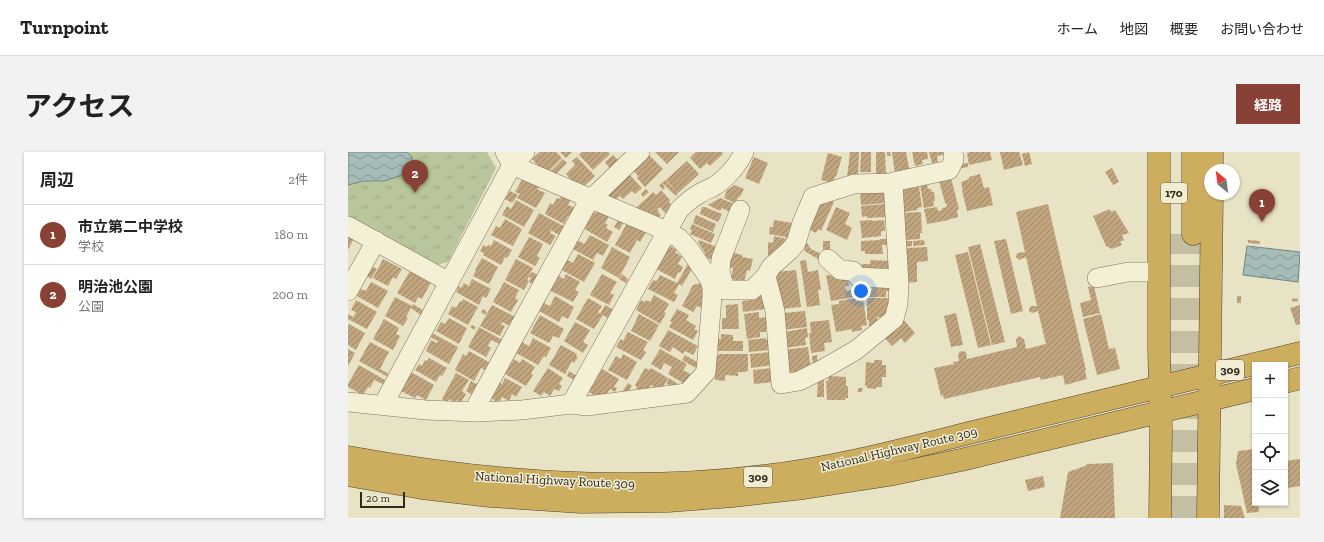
<!DOCTYPE html>
<html lang="ja">
<meta charset="utf-8">
<style>
body{margin:0;font-family:"Zilla Slab","Noto Sans JP",serif;background:#f2f2f2;color:#222}
.controls{position:absolute;right:12px;bottom:12px;display:grid;overflow:hidden;border-radius:0px;box-shadow:0 1px 3px #0004}
.controls button{width:36px;height:36px;display:grid;place-items:center;padding:0;border:0;border-bottom:1px solid #e0e0e0;background:#fff;color:#222;font:20px sans-serif}
.compass{position:absolute;left:856px;top:12px;width:36px;height:36px;border-radius:50%;background:#fff;box-shadow:0 1px 3px #0004;rotate:331deg}
.scale{position:absolute;left:12px;bottom:10px;width:45px;box-sizing:border-box;padding-left:4px;border:2px solid #322b1f;border-top:0;font-size:11px;line-height:14px;white-space:nowrap;color:#322b1f;-webkit-text-stroke:3px #f0edd3;paint-order:stroke}
.you{position:absolute;left:513px;top:139px;width:14px;height:14px;margin:-10px;border:3px solid #fff;border-radius:50%;background:#1a73e8;box-shadow:0 0 0 6px #1a73e833}
.badge{display:grid;place-items:center;width:26px;height:26px;border-radius:50%;background:#884134;color:#fff;font-size:13px;font-weight:700}
.pin{position:absolute;translate:-50% -33px;filter:drop-shadow(0 1px 2px #0008)}
.pin::after{content:'';position:absolute;top:21px;width:14px;height:12px;background:inherit;clip-path:polygon(0 0,100% 0,50% 100%)}
.list{margin:0;padding:0;list-style:none}
h2{display:flex;justify-content:space-between;align-items:center;height:52px;margin:0;padding:0 16px;font-size:17px}
h2 small{font-size:13px;font-weight:400;color:#767676}
.list li{display:grid;grid-template-columns:26px 1fr auto;gap:12px;align-items:center;box-sizing:border-box;height:60px;padding:0 16px;border-top:1px solid #e0e0e0}
.list b{display:block;font-size:15px;white-space:nowrap}
.list p{margin:0;font-size:13px;white-space:nowrap;color:#767676}
.list em{font-size:13px;font-style:normal;color:#767676}
.icon{flex:none;width:22px;height:22px;fill:none;stroke:currentColor;stroke-width:2;stroke-linecap:round;stroke-linejoin:round}
.map{position:relative;flex:none;width:952px;height:366px;overflow:hidden;border-radius:0px}
header{display:flex;align-items:center;gap:24px;box-sizing:border-box;height:56px;padding:0 20px;background:#fff;border-bottom:1px solid #e0e0e0}
header strong{font-size:19px}
nav{display:flex;gap:22px;margin-inline-start:auto;font-size:14px}
.intro{display:flex;align-items:center;justify-content:space-between;box-sizing:border-box;height:96px;padding:0 24px}
h1{margin:0;font-size:28px}
.button{padding:10px 18px;border-radius:0px;background:#884134;color:#fff;font-size:14px;font-weight:700}
main{display:flex;gap:24px;padding:0 24px}
aside{flex:1;background:#fff;border-radius:0px;box-shadow:0 1px 3px #0004}
.map>svg:first-child{display:block}
.park{fill:url(#park-tufts)}
.water{fill:url(#water-waves);stroke:#6e8886}
.building{fill:url(#building-hatch)}
.lines{fill:none;stroke-linecap:round;stroke-linejoin:round}
.highway-tunnel{stroke:#c4bea3;stroke-width:22;stroke-dasharray:22 11;stroke-linecap:butt}
.minor-casing{stroke:#80755d;stroke-width:20}
.highway-casing{stroke:#4f4331;stroke-width:23}
.minor{stroke:#f4f0d6;stroke-width:19}
.highway{stroke:#cdae5f;stroke-width:22}
.labels{text-anchor:middle;dominant-baseline:central;stroke-width:3;stroke-linejoin:round;paint-order:stroke}
.shield{fill:#f0edd3;stroke:#6b6555;stroke-width:1}
.shield-label{font-size:12px;font-weight:bold;fill:#322b1f}
.street-label{font-size:13px;fill:#322b1f;stroke:#f0edd3}
</style>
<header>
<strong>Turnpoint</strong>
<nav><a>ホーム</a><a>地図</a><a>概要</a><a>お問い合わせ</a></nav>
</header>
<div class="intro"><h1>アクセス</h1><a class="button">経路</a></div>
<main>
<aside>
<h2>周辺<small>2件</small></h2>
<ul class="list">
<li><span class="badge">1</span><div><b>市立第二中学校</b><p>学校</p></div><em>180 m</em></li>
<li><span class="badge">2</span><div><b>明治池公園</b><p>公園</p></div><em>200 m</em></li>
</ul>
</aside>
<div class="map">
<svg width="952" height="366" viewBox="0 0 952 366">
<defs>
<pattern id="park-tufts" width="24" height="20" patternUnits="userSpaceOnUse"><rect width="24" height="20" fill="#b9c59a"/><path d="M3 7l-1-3M5 7V3M7 7l1-3M15 17l-1-3M17 17v-4M19 17l1-3" fill="none" stroke="#a0a984"/></pattern>
<pattern id="water-waves" width="16" height="10" patternUnits="userSpaceOnUse"><rect width="16" height="10" fill="#a5bcb9"/><path d="M0 5q4-4 8 0t8 0" fill="none" stroke="#879996"/></pattern>
<pattern id="building-hatch" width="6" height="6" patternUnits="userSpaceOnUse"><rect width="6" height="6" fill="#c1a57f"/><path d="M-1 1l2-2M0 6l6-6M5 7l2-2" fill="none" stroke="#9d8767"/></pattern>
</defs>
<rect width="100%" height="100%" fill="#e8e3c4"/>
<polygon class="park" points="0,0 139,0 148,16 100,110 85,114 0,67"/>
<g class="water">
<polygon points="0,0 59,0 64,5 64,13 52,24 36,29 15,29 0,33"/>
<polygon points="899,94 952,100 950,130 895,123"/>
</g>
<g class="building">
<polygon points="192,0 208,0 214,6 202,18 203,19 215,7 219,11 205,25 198,22 184,7"/>
<polygon points="212,0 224,0 218,6"/>
<polygon points="234,0 260,0 262,2 245,18 231,3"/>
<polygon points="307,0 331,0 319,12"/>
<polygon points="348,0 374,0 375,2 362,14 359,11 352,17 342,6"/>
<polygon points="502,0 511,0 510,26 499,26"/>
<polygon points="513,0 523,0 523,20 512,20"/>
<polygon points="528,0 537,0 538,23 528,24"/>
<polygon points="539,0 542,0 543,4 539,4"/>
<polygon points="544,0 558,0 562,21 547,22"/>
<polygon points="564,0 579,0 580,7 574,8 575,12 567,14"/>
<polygon points="581,0 599,0 599,2 589,4 590,10 584,11"/>
<polygon points="623,0 642,0 644,8 621,13 619,1"/>
<polygon points="652,0 671,0 675,13 656,18"/>
<polygon points="681,0 684,12 677,14 674,2"/>
<polygon points="480,1 494,5 488,25 487,24 485,31 473,28"/>
<polygon points="265,3 271,9 262,17 257,10"/>
<polygon points="301,3 315,17 297,35 289,26 290,24 285,18"/>
<polygon points="229,5 247,24 236,34 233,31 229,35 218,22 227,13 224,9"/>
<polygon points="406,5 420,11 411,32 397,26"/>
<polygon points="339,9 351,22 330,41 318,28"/>
<polygon points="620,11 620,15 613,16 612,12"/>
<polygon points="764,16 771,30 765,33 757,20"/>
<polygon points="280,21 294,36 287,42 284,39 275,47 272,44 267,48 263,48 257,42"/>
<polygon points="632,22 636,36 641,35 645,53 619,59 614,39 615,39 613,30 621,27 621,25"/>
<polygon points="175,26 191,35 189,37 197,41 188,56 169,46 172,42 167,40"/>
<polygon points="603,26 611,57 609,58 610,65 596,69 579,72 576,57 589,55 590,59 594,58 594,56 599,55 598,51 597,51 591,29"/>
<polygon points="317,28 330,41 328,44 314,31"/>
<polygon points="314,31 317,36 315,38 311,33"/>
<polygon points="579,32 580,37 583,37 584,40 586,40 587,49 585,49 586,54 576,56 572,33"/>
<polygon points="387,33 396,37 392,45 391,44 387,51 376,46 379,38"/>
<polygon points="571,35 574,55 569,56 569,58 556,60 552,38"/>
<polygon points="298,37 301,40 295,45 293,42"/>
<polygon points="528,37 529,41 537,41 537,51 513,53 512,38"/>
<polygon points="313,38 322,48 321,50 324,54 317,61 312,55 309,57 311,59 310,60 313,63 307,69 288,56 305,40 308,43"/>
<polygon points="162,39 170,43 164,51 157,47"/>
<polygon points="214,43 223,47 220,53 227,56 222,65 220,64 216,72 197,62 202,51 205,53 209,46 212,47"/>
<polygon points="372,46 386,52 382,60 374,56 372,59 360,53"/>
<polygon points="480,47 486,50 473,79 470,77 468,81 462,78 463,75 460,74 471,51"/>
<polygon points="168,48 186,58 176,75 154,63 159,54 163,57"/>
<polygon points="537,52 538,65 519,66 519,64 514,65 513,54"/>
<polygon points="700,52 738,218 737,218 739,227 717,233 715,223 693,228 692,225 596,247 595,243 593,244 586,216 606,212 605,210 611,209 610,202 613,199 618,200 619,207 669,195 668,187 671,184 676,187 678,197 698,192 690,159 684,161 681,159 681,157 683,154 689,154 678,105 671,108 668,105 669,101 677,100 668,60"/>
<polygon points="354,55 357,55 374,62 370,70 352,62"/>
<polygon points="488,55 502,61 497,72 504,76 499,88 478,78"/>
<polygon points="251,57 262,63 257,71 260,73 258,76 265,80 259,90 235,76 246,60 249,61"/>
<polygon points="762,57 763,60 767,58 781,81 774,83 776,88 772,90 774,93 764,97 758,94 745,64"/>
<polygon points="573,60 574,81 572,81 572,87 557,88 553,61"/>
<polygon points="191,61 219,76 214,85 203,78 202,81 208,84 202,93 180,81"/>
<polygon points="348,63 368,72 365,80 345,71"/>
<polygon points="157,67 174,77 165,94 143,83 148,74 152,76"/>
<polygon points="271,67 276,70 271,78 266,75"/>
<polygon points="426,68 445,71 442,87 438,86 438,85 421,82 422,75 425,75"/>
<polygon points="524,68 524,69 536,68 537,79 533,79 533,84 514,86 512,69"/>
<polygon points="279,71 298,80 292,90 289,88 282,101 267,93"/>
<polygon points="344,72 367,82 363,91 342,82 344,78 342,77"/>
<polygon points="242,83 261,93 255,104 249,101 245,108 225,97 229,88 236,92"/>
<polygon points="426,84 439,87 437,93 420,106 420,90 425,91"/>
<polygon points="0,85 5,88 0,98"/>
<polygon points="181,85 195,92 189,104 192,106 187,114 170,105"/>
<polygon points="532,87 540,87 540,93 534,93 535,102 517,102 517,99 513,99 513,89 532,88"/>
<polygon points="658,87 675,159 663,162 646,89"/>
<polygon points="146,88 164,98 159,106 157,105 153,113 135,103 136,101 132,99 135,93 139,95 140,93 143,94"/>
<polygon points="351,88 369,95 365,108 357,105 357,101 350,90"/>
<polygon points="576,88 577,93 565,94 565,89"/>
<polygon points="900,88 912,89 911,92 900,91"/>
<rect x="475" y="89" width="7" height="9"/>
<polygon points="554,89 564,89 564,94 554,95"/>
<polygon points="459,91 463,97 473,102 470,107 458,100 454,94"/>
<polygon points="632,92 657,190 644,193 620,95"/>
<polygon points="322,94 329,98 327,100 334,105 330,112 335,115 332,121 330,120 327,127 308,117"/>
<polygon points="264,95 282,105 271,126 253,116"/>
<polygon points="579,95 580,109 569,110 569,130 558,131 557,96"/>
<polygon points="382,100 394,103 394,105 405,107 402,119 399,118 396,130 383,127 385,116 379,115"/>
<polygon points="620,100 643,193 630,196 607,103"/>
<polygon points="230,102 247,111 236,130 212,117 218,107 225,111"/>
<polygon points="134,106 150,115 141,132 125,124 128,118 127,118"/>
<polygon points="35,107 54,117 48,127 45,125 40,134 25,126"/>
<polygon points="168,107 185,116 179,128 181,129 176,138 157,128"/>
<polygon points="458,108 460,120 470,118 473,138 470,138 472,153 459,155 452,109"/>
<polygon points="522,108 544,109 544,117 535,116 534,121 513,120 514,112 522,112"/>
<polygon points="340,112 345,115 334,134 331,132 326,141 330,143 326,150 300,137 305,128 309,129 312,123 329,131"/>
<polygon points="21,113 29,117 23,127 16,122"/>
<polygon points="448,118 453,155 432,157 428,120"/>
<polygon points="62,119 83,130 74,147 70,145 67,151 49,141"/>
<polygon points="184,120 192,124 187,134 181,130 183,126 181,125"/>
<polygon points="218,122 232,130 227,138 231,140 225,150 201,138 209,123 216,127"/>
<polygon points="254,122 269,130 262,141 266,143 261,153 242,143"/>
<polygon points="274,122 280,127 278,131 271,127"/>
<polygon points="478,123 500,125 501,134 497,134 498,139 511,137 512,144 483,149"/>
<polygon points="124,127 143,137 138,146 135,144 131,153 108,140 111,134 113,136 116,131 121,134"/>
<polygon points="23,130 40,139 30,156 9,144 13,137 18,139"/>
<polygon points="156,130 171,138 167,146 170,148 163,160 145,150"/>
<polygon points="353,131 357,139 357,143 353,149 357,151 354,156 349,154 345,160 334,154 345,133"/>
<polygon points="524,133 542,133 542,139 538,139 538,145 516,145 516,138 524,138"/>
<polygon points="746,134 752,161 735,165 732,151 743,148 740,135"/>
<polygon points="306,143 321,152 316,160 318,161 312,172 288,158 293,148 296,150 298,148 302,150"/>
<polygon points="416,143 418,157 395,160 394,149 403,148 402,144"/>
<polygon points="207,144 226,155 220,167 214,164 211,170 191,159 196,151 202,154"/>
<rect x="889" y="144" width="4" height="7"/>
<polygon points="47,145 64,154 65,152 76,159 74,164 63,156 58,165 60,166 55,174 37,164"/>
<polygon points="240,146 254,154 250,160 252,162 257,153 266,158 261,167 255,163 246,177 228,167"/>
<polygon points="508,146 508,149 515,147 519,173 513,174 514,178 504,180 504,177 488,180 483,153 491,152 491,149"/>
<polygon points="519,146 546,146 538,165 529,165 529,174 521,175 521,168 519,168"/>
<polygon points="949,146 950,149 944,150 944,147"/>
<polygon points="115,147 130,155 120,173 100,162 104,154 108,156 112,149 114,150"/>
<polygon points="8,148 29,160 19,177 0,167 0,162 5,165 8,160 3,158"/>
<polygon points="390,152 391,177 374,177 374,166 378,166 378,153"/>
<polygon points="144,153 169,166 164,175 154,170 153,172 157,174 152,184 132,174"/>
<polygon points="952,153 952,172 948,173 942,156"/>
<polygon points="135,157 139,160 137,163 133,160"/>
<polygon points="329,157 341,163 338,168 348,174 346,177 350,179 345,188 321,175 324,170 322,169"/>
<polygon points="457,159 459,175 434,178 435,161"/>
<polygon points="411,160 411,166 420,165 421,176 418,176 418,180 412,180 412,185 399,187 396,162"/>
<polygon points="608,161 615,193 603,195 596,164"/>
<polygon points="291,162 311,173 302,189 283,179"/>
<polygon points="753,162 761,197 767,196 772,217 749,223 735,167"/>
<polygon points="192,163 216,177 211,186 205,184 201,191 182,181"/>
<polygon points="101,166 119,176 111,192 88,179 93,170 97,172"/>
<polygon points="36,167 51,176 48,182 52,184 45,198 25,187"/>
<polygon points="555,167 567,181 557,191 553,186 544,194 535,184"/>
<polygon points="481,168 484,190 476,191 477,199 463,201 461,181 463,181 462,170"/>
<polygon points="227,170 242,178 235,190 240,193 235,201 216,189"/>
<polygon points="1,172 17,181 8,198 0,193 0,174"/>
<polygon points="124,173 128,175 126,178 122,175"/>
<polygon points="131,175 156,189 154,193 143,188 140,194 143,196 138,205 120,195"/>
<polygon points="459,176 460,185 457,186 458,193 437,196 436,180"/>
<polygon points="320,178 350,194 345,203 337,199 335,202 325,195 322,200 311,194"/>
<polygon points="280,180 300,190 295,198 298,200 293,208 268,195 273,187 275,189"/>
<polygon points="84,181 110,195 101,212 78,199 83,188 89,191 90,189 82,185"/>
<polygon points="373,182 385,183 385,189 395,189 395,199 370,199 370,187 373,187"/>
<polygon points="185,186 203,196 198,205 196,204 190,213 168,201 174,190 181,194"/>
<polygon points="418,186 418,188 421,187 422,198 401,200 400,188"/>
<polygon points="22,190 41,200 32,217 41,222 40,225 11,209"/>
<polygon points="213,193 229,202 228,204 230,205 226,211 224,209 217,222 201,213"/>
<polygon points="460,195 463,218 438,221 435,198"/>
<polygon points="0,197 7,201 0,214"/>
<polygon points="312,197 339,212 335,218 342,222 337,232 320,222 324,215 316,211 313,218 303,212"/>
<polygon points="121,199 144,212 139,219 133,216 126,229 107,218 115,202 118,204"/>
<polygon points="423,200 424,213 403,216 402,202"/>
<polygon points="275,202 289,210 279,228 260,218 268,204 273,207"/>
<polygon points="371,202 400,202 400,219 398,219 398,220 390,220 390,224 377,223 377,229 367,228 367,204 370,204"/>
<polygon points="337,203 351,211 348,216 334,208"/>
<polygon points="469,203 470,213 465,213 464,204"/>
<polygon points="81,206 99,216 94,224 92,223 88,230 67,218 71,212 74,214 77,208 79,209"/>
<polygon points="166,207 172,211 174,207 187,215 183,221 185,223 178,234 157,222"/>
<polygon points="526,208 534,208 534,213 538,213 538,225 534,225 534,235 528,235 528,237 519,236 519,234 517,234 518,210 526,211"/>
<polygon points="11,213 37,228 35,232 26,228 22,236 20,235 15,243 0,235 0,232"/>
<polygon points="200,216 215,226 211,232 214,234 211,239 206,237 202,244 196,240 193,244 185,239"/>
<polygon points="297,216 301,218 303,216 320,226 313,239 303,233 299,239 295,240 288,236 289,235 287,233"/>
<polygon points="425,216 426,230 406,232 405,218"/>
<polygon points="254,217 271,227 266,235 269,236 267,240 262,237 257,245 252,242 250,246 241,240"/>
<polygon points="221,219 229,224 226,228 219,224"/>
<polygon points="63,220 86,233 78,248 69,243 67,246 53,239"/>
<polygon points="108,221 121,228 114,239 118,242 113,250 109,248 107,251 101,247 99,250 94,247"/>
<polygon points="481,224 498,225 498,234 500,234 500,246 497,246 497,248 479,248 478,229 480,229"/>
<polygon points="157,226 174,235 168,245 164,242 161,249 154,245 151,251 141,245 150,229 154,232"/>
<polygon points="321,226 330,232 327,237 318,231"/>
<polygon points="470,228 476,228 476,245 469,245"/>
<polygon points="123,229 132,234 126,244 118,239"/>
<polygon points="280,231 284,234 278,243 274,240"/>
<polygon points="510,236 515,236 514,240 510,240"/>
<polygon points="907,297 907,351 913,352 910,352 911,360 899,361 888,312 890,299"/>
<polygon points="952,307 952,334 939,336 937,321 937,309"/>
<polygon points="765,311 767,366 712,366 720,320 737,314 739,312"/>
<polygon points="695,324 697,335 680,339 677,328"/>
<polygon points="876,353 893,354 897,366 876,366"/>
</g>
<g class="lines">
<g class="highway-tunnel">
<polyline points="825,366 826,82"/>
<polyline points="844,366 845,82"/>
</g>
<g class="minor-casing">
<g id="minor">
<polyline points="392,58 373,107 372,119 377,138 404,138 418,124 423,115 442,98 448,91 454,71 465,45 506,32 545,31 545,30 601,18 606,8 605,0"/>
<polyline points="0,74 101,130"/>
<polyline points="480,107 492,118 505,119 510,125 550,127"/>
<polyline points="418,124 427,159 433,232 451,229 477,216 508,198 546,167 550,152 551,131 545,31"/>
<polyline points="749,126 780,120 811,120"/>
<polyline points="0,139 28,89"/>
<polyline points="0,250 78,258 129,260 174,258 223,252 239,254 339,241 358,220 364,145 364,135 361,126 341,97 331,86 307,74 164,13 157,0"/>
<path d="M 223,252 L 331,58 C 337,52 343,46 351,42 C 355,39 361,37 365,35 C 378,27 390,13 396,0"/>
<polyline points="35,253 164,13 177,0"/>
<polyline points="125,260 240,50 292,0"/>
</g>
</g>
<g class="highway-casing">
<g id="highway">
<polyline points="811,0 811,198 813,278 812,366"/>
<polyline points="864,0 864,18"/>
<polyline points="845,82 845,0"/>
<polyline points="937,230 952,226"/>
<path d="M 0,305 C 137,330 278,341 416,324 C 486,316 553,298 621,281 C 731,254 842,228 952,201"/>
<polyline points="0,323 74,336 142,344 233,350 320,349 385,344 456,336 541,323 613,308 907,237"/>
<polyline points="860,366 864,42"/>
</g>
</g>
<use href="#minor" class="minor"/>
<use href="#highway" class="highway"/>
</g>
<g class="labels">
<g class="shield">
<rect x="813" y="31" width="26" height="20" rx="3"/>
<rect x="868" y="208" width="28" height="20" rx="3"/>
<rect x="396" y="315" width="28" height="20" rx="3"/>
</g>
<g class="shield-label">
<text x="826" y="41">170</text>
<text x="882" y="218">309</text>
<text x="410" y="325">309</text>
</g>
<g class="street-label">
<text transform="translate(551 297) rotate(-13)">National Highway Route 309</text>
<text transform="translate(207 328) rotate(3)">National Highway Route 309</text>
</g>
</g>
</svg>
<div class="controls">
<button>+</button>
<button>−</button>
<button><svg class="icon" aria-label="locate" viewBox="0 0 24 24"><circle cx="12" cy="12" r="6"/><path d="M12 2v4M12 18v4M2 12h4M18 12h4"/></svg></button>
<button><svg class="icon" aria-label="layers" viewBox="0 0 24 24"><path d="M12 4l9 5-9 5-9-5zM3 14l9 5 9-5"/></svg></button>
</div>
<svg class="compass" viewBox="-18 -18 36 36"><path d="M0-13l5 13h-10z" fill="#e53935"/><path d="M0 13l5-13h-10z" fill="#767676"/></svg>
<div class="scale">20 m</div>
<div class="you"></div>
<div class="pin badge" style="left:914px;top:70px">1</div>
<div class="pin badge" style="left:67px;top:41px">2</div>
</div>
</main>
